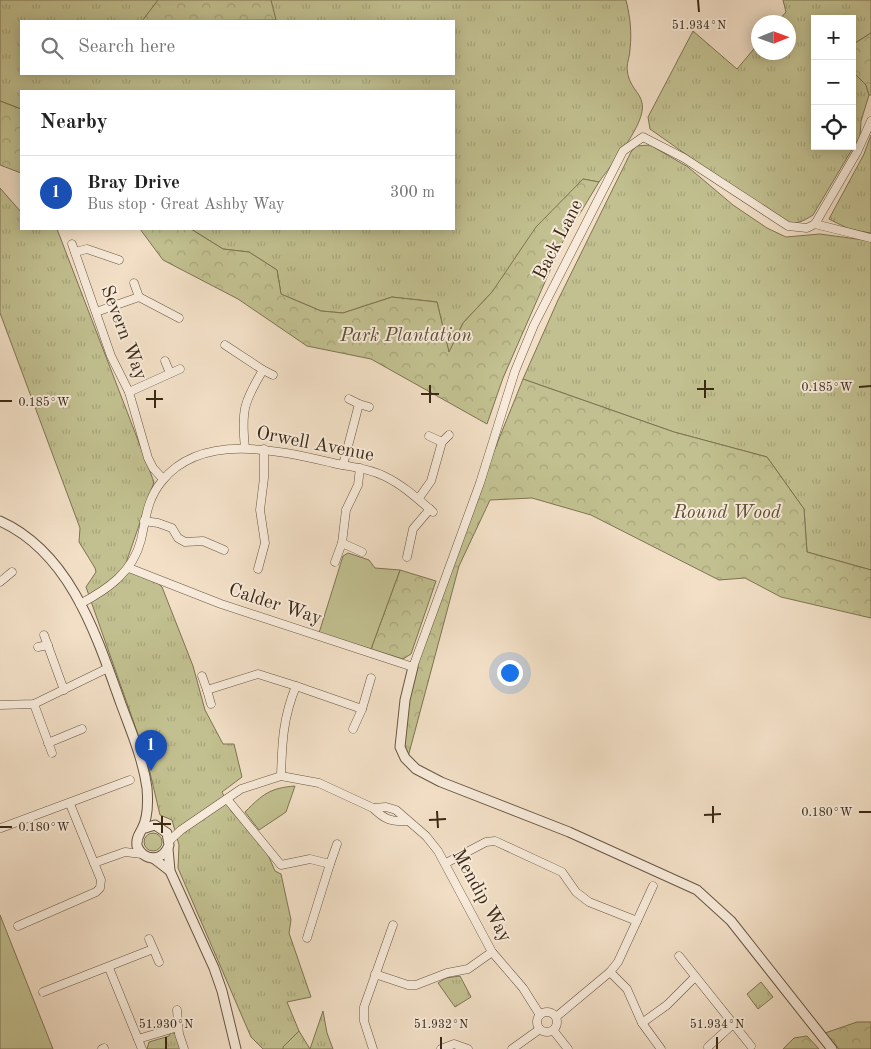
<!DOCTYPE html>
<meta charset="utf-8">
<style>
body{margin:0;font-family:"Old Standard TT",serif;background:#f6f6f6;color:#222}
.controls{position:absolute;right:15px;top:15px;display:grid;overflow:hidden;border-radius:0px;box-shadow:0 2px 12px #0003}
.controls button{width:45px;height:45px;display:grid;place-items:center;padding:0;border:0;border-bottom:1px solid #e0e0e0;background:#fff;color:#222;font:25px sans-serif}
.compass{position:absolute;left:751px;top:15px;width:45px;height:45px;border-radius:50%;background:#fff;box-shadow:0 2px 12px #0003;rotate:89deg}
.you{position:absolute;left:509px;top:672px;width:18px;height:18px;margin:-12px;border:4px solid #fff;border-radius:50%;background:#1a73e8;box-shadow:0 0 0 8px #1a73e833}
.badge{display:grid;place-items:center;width:32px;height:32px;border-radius:50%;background:#8f2418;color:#fff;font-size:16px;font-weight:700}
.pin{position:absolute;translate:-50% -41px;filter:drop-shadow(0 1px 2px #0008)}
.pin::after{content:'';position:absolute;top:26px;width:18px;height:15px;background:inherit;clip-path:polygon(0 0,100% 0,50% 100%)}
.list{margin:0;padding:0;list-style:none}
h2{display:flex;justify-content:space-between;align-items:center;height:65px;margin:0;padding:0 20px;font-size:21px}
h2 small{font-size:16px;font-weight:400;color:#767676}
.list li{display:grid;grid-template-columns:32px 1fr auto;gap:15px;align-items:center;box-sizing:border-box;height:75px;padding:0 20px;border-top:1px solid #e0e0e0}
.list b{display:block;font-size:19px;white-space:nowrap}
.list p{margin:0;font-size:16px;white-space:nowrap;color:#767676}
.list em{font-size:16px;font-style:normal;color:#767676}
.icon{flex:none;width:28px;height:28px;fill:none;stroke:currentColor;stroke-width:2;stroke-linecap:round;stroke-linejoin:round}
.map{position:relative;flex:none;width:871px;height:1049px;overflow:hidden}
.search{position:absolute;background:#fff;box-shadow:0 2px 12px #0003;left:20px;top:20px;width:435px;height:55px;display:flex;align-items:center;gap:12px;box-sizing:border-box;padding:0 18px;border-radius:0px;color:#767676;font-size:19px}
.panel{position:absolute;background:#fff;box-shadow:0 2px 12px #0003;left:20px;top:90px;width:435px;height:140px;border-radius:0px}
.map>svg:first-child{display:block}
.grass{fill:url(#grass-tufts);stroke:#7e7452;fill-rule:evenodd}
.forest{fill:url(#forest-crowns);stroke:#7e7452}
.green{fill:#c2c090;stroke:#7e7452}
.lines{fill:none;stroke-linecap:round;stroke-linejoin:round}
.minor-casing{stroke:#685641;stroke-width:9}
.tertiary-casing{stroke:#685641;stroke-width:11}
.minor{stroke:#f7eada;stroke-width:8}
.tertiary{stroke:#f7eada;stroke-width:9}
.ticks{fill:none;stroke:#3a2915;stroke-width:2}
.labels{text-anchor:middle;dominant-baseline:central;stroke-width:4;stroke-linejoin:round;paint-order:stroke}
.street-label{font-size:19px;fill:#3a2915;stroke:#f7eada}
.park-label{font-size:19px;font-style:italic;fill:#5c4f34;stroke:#f7eada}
.ticks-label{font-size:12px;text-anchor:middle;fill:#3a2915;stroke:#f7eada;stroke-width:4;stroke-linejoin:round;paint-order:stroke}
</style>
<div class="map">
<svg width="871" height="1049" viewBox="0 0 871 1049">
<defs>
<pattern id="grass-tufts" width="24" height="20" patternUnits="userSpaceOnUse" patternTransform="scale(1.25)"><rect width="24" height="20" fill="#c2c090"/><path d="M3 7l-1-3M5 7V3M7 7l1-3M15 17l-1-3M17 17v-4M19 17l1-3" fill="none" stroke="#a7a57b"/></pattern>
<pattern id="forest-crowns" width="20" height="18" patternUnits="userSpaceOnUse" patternTransform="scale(1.25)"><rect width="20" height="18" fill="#c2c090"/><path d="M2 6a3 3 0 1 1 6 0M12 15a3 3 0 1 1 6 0" fill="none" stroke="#a7a57b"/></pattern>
</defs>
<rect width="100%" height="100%" fill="#f2dfc6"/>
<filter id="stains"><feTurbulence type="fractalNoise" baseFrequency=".004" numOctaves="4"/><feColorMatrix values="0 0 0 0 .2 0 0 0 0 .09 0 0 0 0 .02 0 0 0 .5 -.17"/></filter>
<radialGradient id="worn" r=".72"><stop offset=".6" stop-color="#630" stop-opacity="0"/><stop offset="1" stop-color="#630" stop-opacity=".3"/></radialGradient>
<g class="grass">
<path d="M 0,0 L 626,0 C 630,16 632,32 630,49 C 630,56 627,62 627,68 C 628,87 640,91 642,103 C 647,123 610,166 599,182 L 583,179 L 492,292 L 463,323 L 449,353 L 437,302 L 392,297 L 343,313 L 321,311 L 281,294 L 277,270 L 249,252 L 223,249 L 191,229 L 454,229 L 454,91 L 21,91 L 21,109 L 0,101 ZM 21,21 L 454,21 L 454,74 L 21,74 Z"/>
<path d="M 783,0 L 871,0 L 871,33 L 852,45 L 852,19 L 815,19 L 815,146 L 852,146 L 852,71 L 866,85 L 869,95 L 861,121 L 860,136 L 813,215 C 802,222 796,225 782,222 L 650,129 L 648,117 L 693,31 L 737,69 L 758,44 L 758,52 L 788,52 L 788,22 L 777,22 L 786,12 Z"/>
<polygon points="871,135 871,233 851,230 829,219 864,154"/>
<polygon points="650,145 688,167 733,205 767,228 786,237 820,234 871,241 871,570 807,552 804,509 767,457 674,432 523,379 558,300 631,152 636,146"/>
<polygon points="0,188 21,212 21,229 57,229 154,482 126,563 143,570 162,587 193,666 205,710 223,744 234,744 242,777 222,792 231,811 265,848 275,871 281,874 291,920 289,933 311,997 287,1002 299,1031 283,1049 263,1049 251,1037 178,868 179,845 172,820 160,815 147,760 86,587 96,572 95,568 79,542 80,528 0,313"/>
<circle cx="153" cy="842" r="9"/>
<polygon points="460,976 471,997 455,1007 438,983 446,978"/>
<polygon points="761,982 773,997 758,1009 747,994"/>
<polygon points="323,1011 327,1033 333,1049 310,1049"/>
<polygon points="171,1032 176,1034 180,1049 147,1049 149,1042 169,1036"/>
</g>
<g class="forest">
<polygon points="158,0 271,0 276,20 142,21"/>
<polygon points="871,33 871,95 869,95 866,85 852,71 852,45"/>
<polygon points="0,101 21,109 21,173 0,165"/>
<polygon points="583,179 599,182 562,243 503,378 487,424 371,359 307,346 238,299 163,260 140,229 191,229 223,249 249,252 277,270 281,294 321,311 343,313 392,297 437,302 449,352 463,323 492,292 536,227"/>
<path d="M 523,379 L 674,432 L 767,457 L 804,509 L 807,552 L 871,570 L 871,618 L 781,597 L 745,578 L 719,580 L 591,515 L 532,498 L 490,500 L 459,566 L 408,757 C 379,721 503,431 523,379 Z"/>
<polygon points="400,570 436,581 411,654 403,659 371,649"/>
<polygon points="857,1022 871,1022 871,1049 839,1049 825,1033"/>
<polygon points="299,1031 310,1049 283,1049 283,1047"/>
<polygon points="807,1036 819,1049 783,1049 794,1038"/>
</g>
<g class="green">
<polygon points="348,553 369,560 375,568 400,570 371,649 319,633 343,556"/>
<path d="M 295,786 L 286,812 L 259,830 L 245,812 C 263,794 270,788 295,786 Z"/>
<polygon points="0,915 53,1049 0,1049"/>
</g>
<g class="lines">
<g class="minor-casing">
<g id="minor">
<polyline points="815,224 871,238"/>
<polyline points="72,244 111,356 129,392 148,458 153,468 163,479"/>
<polyline points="75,252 87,249 119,260"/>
<polyline points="134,283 139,297"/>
<polyline points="96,312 139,297 179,318"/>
<polyline points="225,345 263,370"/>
<polyline points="165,361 170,373"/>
<polyline points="129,392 180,369"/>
<polyline points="349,399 359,404"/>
<polyline points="429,436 442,442"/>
<path d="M 245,448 C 241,410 244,402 263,370 L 273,375"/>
<polyline points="343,465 359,404 369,407"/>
<polyline points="419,498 431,481 442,442 449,435"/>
<polyline points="144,521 158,523 172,528 178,538 185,542 203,541 224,550"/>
<polyline points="342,543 362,552"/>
<polyline points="407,557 413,529 430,509"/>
<polyline points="335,562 342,543 346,510 358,485 360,468"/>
<polyline points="129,568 221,604 413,667 480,483 515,371 534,325 623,151 643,137 684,158 788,226 807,228 815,224 857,152 871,121"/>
<polyline points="258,569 265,543 260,510 264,478 264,449"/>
<polyline points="0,582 12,572"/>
<path d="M 80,604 C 108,589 133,572 141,540 C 146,518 147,499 162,481 C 202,431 281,451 333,463 C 350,467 369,468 384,476 C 403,485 418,499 433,512"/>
<polyline points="44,635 64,690"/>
<polyline points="38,647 48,645"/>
<polyline points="202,676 207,690"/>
<polyline points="34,704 52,753"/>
<polyline points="211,704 207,690 258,674 296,686"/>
<polyline points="0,705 34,704 108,668"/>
<polyline points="362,709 371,678"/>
<polyline points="48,743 82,729"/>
<path d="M 281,776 C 282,742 283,718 296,686 L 362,709 L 353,729"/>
<polyline points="227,799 281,865 310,859 330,864 337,844"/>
<path d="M 373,808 C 384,819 391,822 406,821"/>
<polyline points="1,828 130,780"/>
<polyline points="169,841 181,830 241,789 281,776 319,783 373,808 386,807 396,810 426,836 438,851 492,952 523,988 540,1015"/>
<polyline points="94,863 125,852 142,854"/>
<polyline points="446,863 486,842 495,841 562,872 576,892 589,902 637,921"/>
<polyline points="18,926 96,892 100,888 101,880 70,804"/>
<polyline points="307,938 330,864"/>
<polyline points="149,939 159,962"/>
<polyline points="679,956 751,1046"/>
<polyline points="109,968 142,1049"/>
<polyline points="610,972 627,989 642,1023 661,1049"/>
<polyline points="375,974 408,985 416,985 447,973 468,969 492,952"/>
<polyline points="43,992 153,949"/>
<polyline points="177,1010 179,1034 184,1049"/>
<circle cx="547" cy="1022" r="10"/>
<polyline points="556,1017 610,972 618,962 653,886"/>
<polyline points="642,1023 667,1005 695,977"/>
<polyline points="553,1030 568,1049"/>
<polyline points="138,1039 178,1027"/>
<polyline points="708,1047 732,1025"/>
<polyline points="102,1049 104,1048"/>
<polyline points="373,1049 364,1021 364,1007 393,925"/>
<polyline points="441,1049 454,1044 468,1049"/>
<polyline points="512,1049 540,1029"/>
</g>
</g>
<g class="tertiary-casing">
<g id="tertiary">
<path d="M 0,521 C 71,553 97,637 121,704 C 131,731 143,759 147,788 C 148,800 148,818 142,829 C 139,835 136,838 137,846 C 144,862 163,862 169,845 L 167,833 L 155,825 L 142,829"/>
<polyline points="413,667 405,700 400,747 405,758 416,769 441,782 569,832 697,890 731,921 832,1049"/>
<polyline points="168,849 170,871 214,968 222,991 236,1049"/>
<polyline points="153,858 170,871"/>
</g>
</g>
<use href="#minor" class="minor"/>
<use href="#tertiary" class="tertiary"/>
</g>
<path class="ticks" d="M 698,0 L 699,12M 705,380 L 705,398M 430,385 L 430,403M 859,387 L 871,386M 697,389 L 714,389M 155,390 L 155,408M 421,394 L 439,394M 146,399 L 163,399M 0,401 L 12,401M 713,806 L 713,823M 437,811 L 438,828M 859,812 L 871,812M 704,815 L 721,814M 162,816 L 162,833M 429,820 L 446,819M 153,824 L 171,824M 0,827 L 12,827M 166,1037 L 166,1049M 441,1037 L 441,1049M 717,1037 L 717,1049"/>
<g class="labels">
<g class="street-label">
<text transform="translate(559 240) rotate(-63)">Back Lane</text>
<text transform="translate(123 333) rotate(69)">Severn Way</text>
<text transform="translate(315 445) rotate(11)">Orwell Avenue</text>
<text transform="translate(275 605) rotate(18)">Calder Way</text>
<text transform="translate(481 896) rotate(61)">Mendip Way</text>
</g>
<g class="park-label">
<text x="406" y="336">Park Plantation</text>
<text x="727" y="513">Round Wood</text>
</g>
</g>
<g class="ticks-label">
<text x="699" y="29">51.934°N</text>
<text x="827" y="391">0.185°W</text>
<text x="44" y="406">0.185°W</text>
<text x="827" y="816">0.180°W</text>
<text x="44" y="831">0.180°W</text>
<text x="166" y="1028">51.930°N</text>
<text x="441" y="1028">51.932°N</text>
<text x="717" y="1028">51.934°N</text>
</g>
<rect width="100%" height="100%" filter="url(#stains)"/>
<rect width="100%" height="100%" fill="url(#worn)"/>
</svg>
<div class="controls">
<button>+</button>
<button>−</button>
<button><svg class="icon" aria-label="locate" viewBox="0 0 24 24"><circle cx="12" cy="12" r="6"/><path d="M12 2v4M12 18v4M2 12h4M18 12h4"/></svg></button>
</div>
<svg class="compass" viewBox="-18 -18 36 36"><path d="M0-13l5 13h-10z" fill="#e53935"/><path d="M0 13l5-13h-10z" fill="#767676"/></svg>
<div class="you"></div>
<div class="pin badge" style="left:151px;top:771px;background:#1a4fb4">1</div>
<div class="search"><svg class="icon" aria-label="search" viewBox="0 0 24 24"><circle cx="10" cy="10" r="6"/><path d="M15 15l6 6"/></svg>Search here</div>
<section class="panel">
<h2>Nearby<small></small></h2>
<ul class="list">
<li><span class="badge" style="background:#1a4fb4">1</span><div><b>Bray Drive</b><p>Bus stop · Great Ashby Way</p></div><em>300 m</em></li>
</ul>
</section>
</div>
